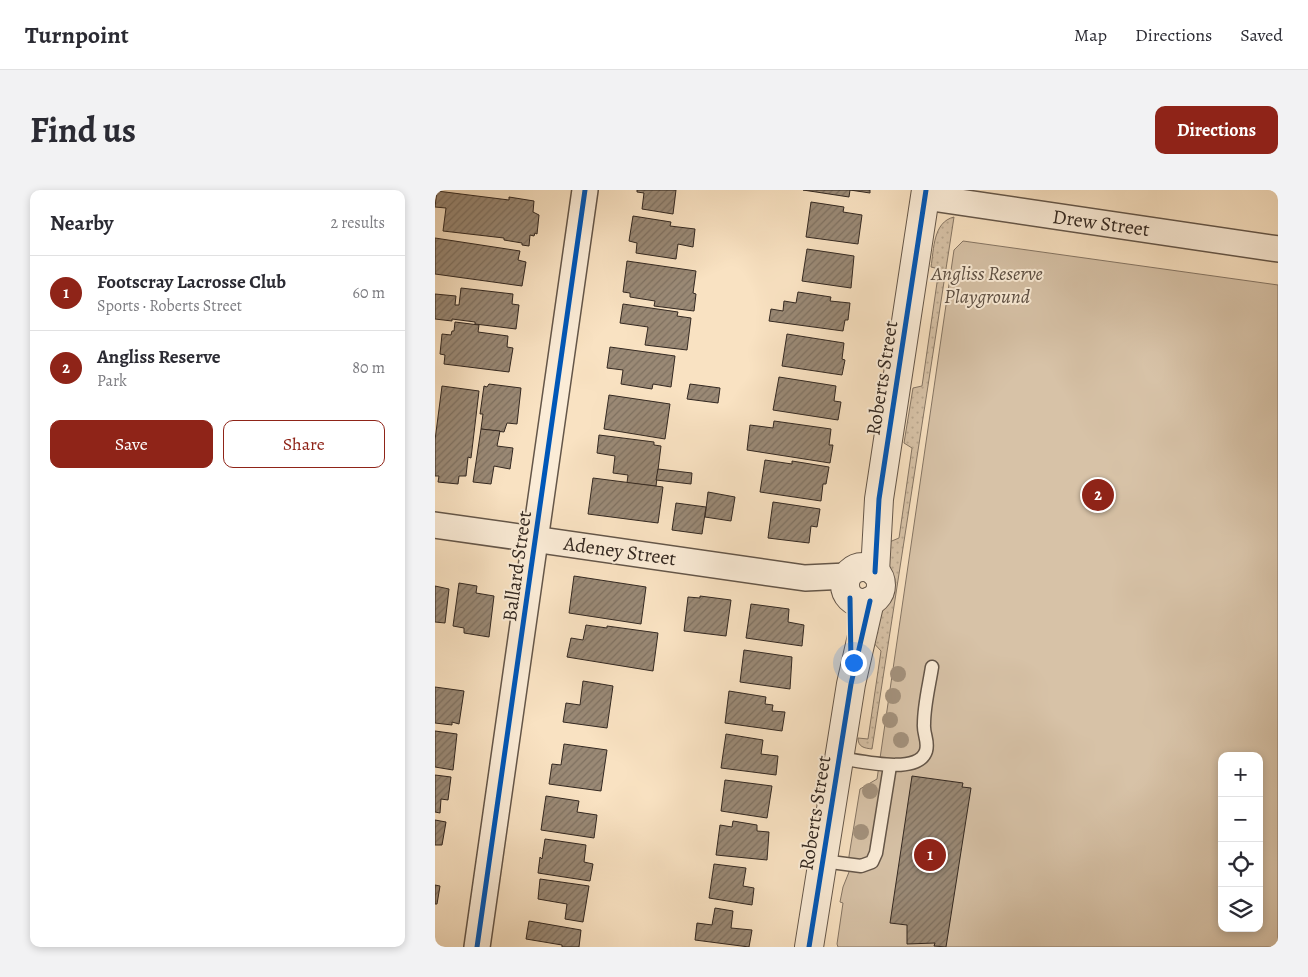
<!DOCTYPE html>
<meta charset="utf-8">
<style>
body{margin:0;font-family:Alegreya,serif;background:#f2f2f3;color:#2b2b33}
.controls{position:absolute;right:15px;bottom:15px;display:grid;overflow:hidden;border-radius:10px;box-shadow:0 2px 8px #0003}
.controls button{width:45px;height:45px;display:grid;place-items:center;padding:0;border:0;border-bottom:1px solid #e1e1e2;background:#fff;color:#2b2b33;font:25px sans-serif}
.you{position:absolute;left:418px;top:472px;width:18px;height:18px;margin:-12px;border:4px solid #fff;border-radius:50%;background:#1a73e8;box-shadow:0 0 0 8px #1a73e833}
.badge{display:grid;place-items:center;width:32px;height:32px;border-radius:50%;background:#8f2418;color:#fff;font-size:16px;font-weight:700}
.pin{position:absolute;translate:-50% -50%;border:2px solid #fff;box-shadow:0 1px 5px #0006}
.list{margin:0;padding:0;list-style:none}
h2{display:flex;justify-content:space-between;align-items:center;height:65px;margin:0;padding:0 20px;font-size:21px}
h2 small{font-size:16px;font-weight:400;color:#7c7c81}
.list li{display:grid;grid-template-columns:32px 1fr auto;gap:15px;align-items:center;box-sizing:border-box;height:75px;padding:0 20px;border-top:1px solid #e1e1e2}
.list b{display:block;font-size:19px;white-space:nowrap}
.list p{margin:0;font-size:16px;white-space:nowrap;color:#7c7c81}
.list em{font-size:16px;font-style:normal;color:#7c7c81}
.actions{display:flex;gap:10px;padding:15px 20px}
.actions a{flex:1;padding:11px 0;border:1px solid #8f2418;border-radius:10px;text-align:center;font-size:18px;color:#8f2418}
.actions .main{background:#8f2418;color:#fff}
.icon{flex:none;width:28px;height:28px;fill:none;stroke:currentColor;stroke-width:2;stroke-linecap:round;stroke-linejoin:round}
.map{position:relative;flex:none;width:843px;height:757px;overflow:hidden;border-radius:10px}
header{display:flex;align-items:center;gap:30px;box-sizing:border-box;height:70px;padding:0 25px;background:#fff;border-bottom:1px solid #e1e1e2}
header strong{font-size:24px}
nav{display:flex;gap:28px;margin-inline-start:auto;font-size:18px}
.intro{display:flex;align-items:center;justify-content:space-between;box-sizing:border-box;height:120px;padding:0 30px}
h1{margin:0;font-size:35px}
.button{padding:12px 22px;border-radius:10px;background:#8f2418;color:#fff;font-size:18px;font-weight:700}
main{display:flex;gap:30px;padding:0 30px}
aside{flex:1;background:#fff;border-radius:10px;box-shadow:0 2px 8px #0003}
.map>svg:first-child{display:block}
.grass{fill:url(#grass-dots);stroke:#857564}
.green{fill:#d7c2a7;stroke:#857564;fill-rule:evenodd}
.building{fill:url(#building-hatch);stroke:#332821}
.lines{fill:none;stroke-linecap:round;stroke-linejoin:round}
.service-casing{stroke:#645649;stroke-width:15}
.minor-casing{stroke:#645649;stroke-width:28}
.tertiary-casing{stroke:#645649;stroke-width:30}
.service{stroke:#fbecd7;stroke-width:12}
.minor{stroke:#fbecd7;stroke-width:25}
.tertiary{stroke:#fbecd7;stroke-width:28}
.cycleway-casing{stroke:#fbecd7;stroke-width:8}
.cycleway{stroke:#0057b8;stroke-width:5}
.tree{fill:#a3917c}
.labels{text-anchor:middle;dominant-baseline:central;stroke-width:4;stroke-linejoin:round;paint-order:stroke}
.street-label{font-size:20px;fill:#332821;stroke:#fbecd7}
.park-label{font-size:20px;font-style:italic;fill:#5c4e42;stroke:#fbecd7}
</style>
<header>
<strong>Turnpoint</strong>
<nav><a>Map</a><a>Directions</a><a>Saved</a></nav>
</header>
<div class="intro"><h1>Find us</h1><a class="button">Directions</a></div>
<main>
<aside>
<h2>Nearby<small>2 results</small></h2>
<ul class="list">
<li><span class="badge">1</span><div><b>Footscray Lacrosse Club</b><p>Sports · Roberts Street</p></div><em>60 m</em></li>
<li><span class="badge">2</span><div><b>Angliss Reserve</b><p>Park</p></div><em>80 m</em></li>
</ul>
<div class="actions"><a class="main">Save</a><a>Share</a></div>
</aside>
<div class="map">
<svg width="843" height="757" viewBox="0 0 843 757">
<defs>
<pattern id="grass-dots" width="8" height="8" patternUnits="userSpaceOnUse" patternTransform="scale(1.25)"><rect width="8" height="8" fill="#d7c2a7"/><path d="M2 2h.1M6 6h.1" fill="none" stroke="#b9a78f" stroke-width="1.8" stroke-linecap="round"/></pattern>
<pattern id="building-hatch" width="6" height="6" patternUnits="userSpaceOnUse" patternTransform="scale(1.25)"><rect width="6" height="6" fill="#9a8975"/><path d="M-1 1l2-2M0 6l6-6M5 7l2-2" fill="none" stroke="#7e7060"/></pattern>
</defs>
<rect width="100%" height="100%" fill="#f9e2c2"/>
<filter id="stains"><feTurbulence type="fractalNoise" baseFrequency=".004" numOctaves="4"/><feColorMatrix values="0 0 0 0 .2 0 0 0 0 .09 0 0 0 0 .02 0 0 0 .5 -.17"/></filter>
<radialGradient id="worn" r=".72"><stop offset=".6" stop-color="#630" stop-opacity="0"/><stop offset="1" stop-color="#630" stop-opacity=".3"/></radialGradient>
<path class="grass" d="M 519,27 L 437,559 C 429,558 423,557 423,548 L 433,549 L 446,461 L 436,450 L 454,393 L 452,353 L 464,348 L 477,258 L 469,253 L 478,198 L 487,196 L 504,79 L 496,77 C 499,59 498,32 519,27 Z"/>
<path class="green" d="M 528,51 L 843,95 L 843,757 L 403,757 L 402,754 L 408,713 L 405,712 L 408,697 L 414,682 L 414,666 L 425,599 L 442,589 L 519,60 ZM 787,566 L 824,566 L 824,738 L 787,738 Z"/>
<g class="building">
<polygon points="202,0 241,0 238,24 207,19 209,3 202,2"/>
<polygon points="368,0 435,0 435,3 415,0 414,7"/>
<polygon points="2,1 74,10 74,7 99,11 98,22 104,25 102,44 100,43 99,46 95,45 94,56 87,55 87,53 69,50 69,48 8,41 11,18 0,17"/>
<polygon points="376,12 409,17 408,22 427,25 423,54 371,47"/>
<polygon points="198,26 236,32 235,36 260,39 258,57 243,54 241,69 201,63 202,53 194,51"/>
<polygon points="0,48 85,61 83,70 91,72 87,96 0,84"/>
<polygon points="372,59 419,66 416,98 367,91"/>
<polygon points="192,71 261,81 258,103 261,104 259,121 219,116 220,111 195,107 195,103 188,102"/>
<polygon points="26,98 78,104 77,114 84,115 81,139 40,134 40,132 17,129 17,131 0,129 0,104 21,106 20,115 24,115"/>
<polygon points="363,102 396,107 395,111 415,113 413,130 410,130 408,141 334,131 336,119 348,121 349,111 361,113"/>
<polygon points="188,114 243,122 242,126 256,128 252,160 210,155 213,137 185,133"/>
<polygon points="20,132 44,135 43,142 73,146 72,157 78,158 74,182 9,174 10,165 5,164 7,144 16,145 17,141 19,141"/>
<polygon points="352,144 409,153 407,169 410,170 407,185 347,176"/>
<polygon points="175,157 240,166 236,197 218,194 217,199 186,194 188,180 172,178"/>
<polygon points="344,187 401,196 399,211 406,212 403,230 338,220"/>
<polygon points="54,194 86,198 82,234 72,233 69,242 46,239 48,224 45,224 49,196 52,197"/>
<polygon points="255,194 285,198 283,213 252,209"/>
<polygon points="7,196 44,201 36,268 33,267 31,286 24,286 23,294 3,292 4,286 0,286 0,250"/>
<polygon points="174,205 235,214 230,249 169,239"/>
<polygon points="339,231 396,239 394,255 398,255 395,273 312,260 315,235 338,238"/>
<polygon points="46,239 65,241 62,256 78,258 75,279 59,276 56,294 38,292"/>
<polygon points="164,245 219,252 219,255 226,256 221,296 192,293 193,285 178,283 180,266 162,263"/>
<polygon points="330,270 357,274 357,271 394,277 391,294 388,294 386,311 325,302"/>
<polygon points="223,279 257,283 256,294 221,290"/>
<polygon points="158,288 228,297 223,333 153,324"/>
<polygon points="273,302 300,307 296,331 270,327"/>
<polygon points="338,312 385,319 382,337 376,336 374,353 333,348"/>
<polygon points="241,313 271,317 267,344 237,340"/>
<polygon points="139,386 211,397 206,434 134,423"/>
<polygon points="24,393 42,396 41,403 59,406 54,447 29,443 29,438 18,436"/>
<polygon points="0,396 14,399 10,433 0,432"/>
<polygon points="265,406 296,410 291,446 249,441 253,407 265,408"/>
<polygon points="316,414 354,419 353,432 369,435 367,456 311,448"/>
<polygon points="151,435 172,438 172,436 223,443 218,481 132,467 136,448 148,450"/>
<polygon points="309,460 357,467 355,499 305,492"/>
<polygon points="148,491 178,496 172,538 128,532 131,513 145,515"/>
<polygon points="0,497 29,501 24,534 17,532 17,535 0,533"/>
<polygon points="294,501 331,507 330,514 338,515 337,521 350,522 347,541 290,533"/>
<polygon points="0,541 22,544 18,580 0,577"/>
<polygon points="291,544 328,550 326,564 343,566 341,585 286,578"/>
<polygon points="129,554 172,560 166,601 114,594 117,574 126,575"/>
<polygon points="0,585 16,587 13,610 6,609 5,623 0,622"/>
<polygon points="477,586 528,593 527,597 536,598 511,757 499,756 500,753 472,754 472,735 455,733"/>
<polygon points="290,590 337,596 332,628 286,621"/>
<polygon points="111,606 144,611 142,622 162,625 159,648 106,640"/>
<polygon points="0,630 11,632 7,655 0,655"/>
<polygon points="298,631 322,635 322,641 334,642 332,670 281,665 285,635 297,637"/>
<polygon points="110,649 151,655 149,672 158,674 155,691 103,683 105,667 107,669"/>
<polygon points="279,674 311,678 308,696 319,698 317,715 274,708"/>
<polygon points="105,689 154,696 148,732 130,729 132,714 103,709"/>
<polygon points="0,695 5,696 2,714 0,714"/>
<polygon points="280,718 298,721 296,738 317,740 314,757 260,750 262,733 277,735"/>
<polygon points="94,731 146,740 144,757 127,757 127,755 91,749"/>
</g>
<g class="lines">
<g class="service-casing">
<g id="service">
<path d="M 404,568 C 422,570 483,586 491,561 C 494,551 488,544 489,534 C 489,515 494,496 497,477"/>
<polyline points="388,671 426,676 437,672 441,663 455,576"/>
</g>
</g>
<g class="minor-casing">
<g id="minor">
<polyline points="490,7 843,59"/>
<polyline points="0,335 370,388 412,386"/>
<polyline points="42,757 150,0"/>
</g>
</g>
<g class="tertiary-casing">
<g id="tertiary">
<circle cx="428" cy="395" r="18"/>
<polyline points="440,382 444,309 491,0"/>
<polyline points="374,757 416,494 435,411"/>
</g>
</g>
<use href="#service" class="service"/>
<use href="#minor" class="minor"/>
<use href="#tertiary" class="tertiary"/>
<g class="cycleway-casing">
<g id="cycleway">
<polyline points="440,382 444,309 491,0"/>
<polyline points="415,408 416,474"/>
<polyline points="42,757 150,0"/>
<polyline points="374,757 416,494 435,411"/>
</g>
</g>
<use href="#cycleway" class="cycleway"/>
</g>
<g class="tree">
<circle cx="463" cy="484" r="8"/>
<circle cx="458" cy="506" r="8"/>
<circle cx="455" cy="530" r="8"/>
<circle cx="466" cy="550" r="8"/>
<circle cx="435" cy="601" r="8"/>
<circle cx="426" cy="642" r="8"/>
</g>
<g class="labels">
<g class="street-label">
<text transform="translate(666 33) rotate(8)">Drew Street</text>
<text transform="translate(447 188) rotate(-81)">Roberts Street</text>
<text transform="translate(185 361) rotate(8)">Adeney Street</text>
<text transform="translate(82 376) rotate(-82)">Ballard Street</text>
<text transform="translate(380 623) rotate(-81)">Roberts Street</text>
</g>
<g class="park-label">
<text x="552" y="83">Angliss Reserve<tspan x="552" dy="23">Playground</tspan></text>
</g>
</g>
<rect width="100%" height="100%" filter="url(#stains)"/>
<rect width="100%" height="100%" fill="url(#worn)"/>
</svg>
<div class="controls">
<button>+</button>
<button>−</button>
<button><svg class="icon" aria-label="locate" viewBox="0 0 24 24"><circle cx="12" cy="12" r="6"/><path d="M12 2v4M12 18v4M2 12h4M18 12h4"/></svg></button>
<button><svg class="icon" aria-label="layers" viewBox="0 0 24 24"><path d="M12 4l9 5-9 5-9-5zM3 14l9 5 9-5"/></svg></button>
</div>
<div class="you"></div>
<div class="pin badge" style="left:495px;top:665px">1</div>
<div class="pin badge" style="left:663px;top:305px">2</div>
</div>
</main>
